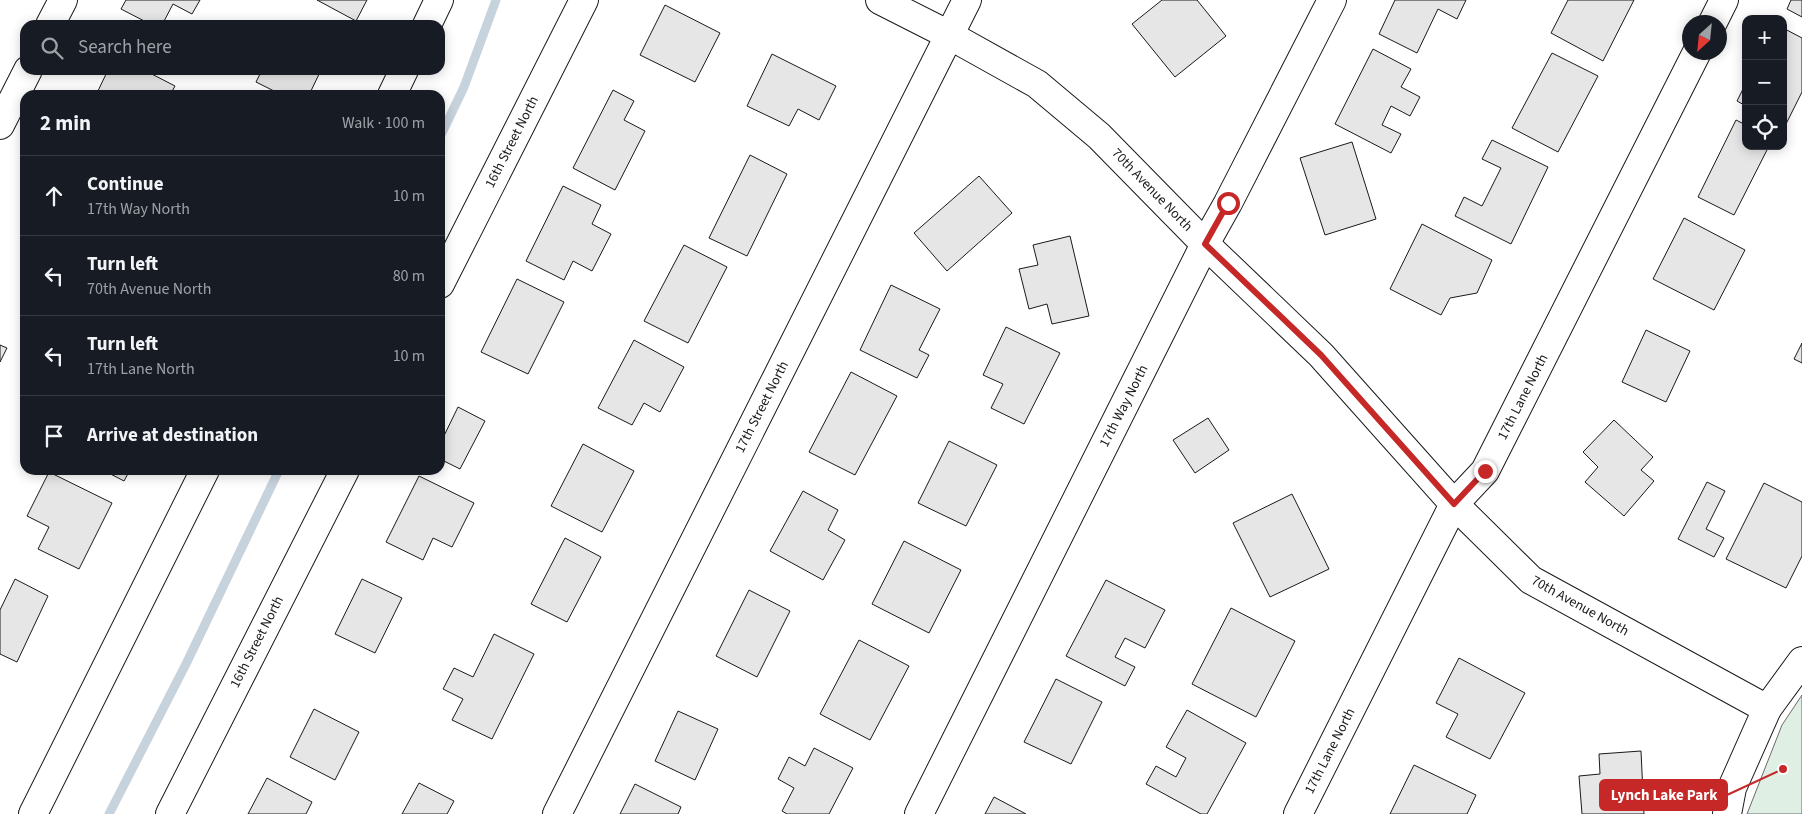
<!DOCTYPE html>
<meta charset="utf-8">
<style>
body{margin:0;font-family:"Source Sans 3",sans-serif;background:#20242c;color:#f1f3f6}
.controls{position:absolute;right:15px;top:15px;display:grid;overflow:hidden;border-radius:10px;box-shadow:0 2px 12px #0003}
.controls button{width:45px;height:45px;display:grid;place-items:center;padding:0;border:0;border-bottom:1px solid #363941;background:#171b24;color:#f1f3f6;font:25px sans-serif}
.compass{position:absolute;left:1682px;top:15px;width:45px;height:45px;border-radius:50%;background:#171b24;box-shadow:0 2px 12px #0003;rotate:207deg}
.stop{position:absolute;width:15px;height:15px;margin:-11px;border:4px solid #c62828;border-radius:50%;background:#fff}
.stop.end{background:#c62828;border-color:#fff;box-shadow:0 1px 5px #0008}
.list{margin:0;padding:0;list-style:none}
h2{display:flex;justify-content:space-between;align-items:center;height:65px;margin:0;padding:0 20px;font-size:21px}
h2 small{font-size:16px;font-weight:400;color:#9ea1a6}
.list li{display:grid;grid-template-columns:32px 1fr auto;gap:15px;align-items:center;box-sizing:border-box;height:80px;padding:0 20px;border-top:1px solid #363941}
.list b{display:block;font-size:19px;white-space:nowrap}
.list p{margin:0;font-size:16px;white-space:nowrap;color:#9ea1a6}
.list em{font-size:16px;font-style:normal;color:#9ea1a6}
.icon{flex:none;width:28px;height:28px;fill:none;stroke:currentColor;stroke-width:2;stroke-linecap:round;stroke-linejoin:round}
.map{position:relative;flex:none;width:1802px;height:814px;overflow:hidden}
.search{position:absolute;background:#171b24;box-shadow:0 2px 12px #0003;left:20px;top:20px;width:425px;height:55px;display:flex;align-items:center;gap:12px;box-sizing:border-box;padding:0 18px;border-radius:15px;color:#9ea1a6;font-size:19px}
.panel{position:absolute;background:#171b24;box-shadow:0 2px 12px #0003;left:20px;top:90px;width:425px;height:385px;border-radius:15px}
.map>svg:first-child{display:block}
.green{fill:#e0efe3;stroke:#6a6a6a}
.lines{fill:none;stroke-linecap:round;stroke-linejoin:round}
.stream{stroke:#c6d2dc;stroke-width:9}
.building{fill:#e6e6e6;stroke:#1a1a1a}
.minor-casing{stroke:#1a1a1a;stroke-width:30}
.tertiary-casing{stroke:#1a1a1a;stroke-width:30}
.minor{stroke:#fff;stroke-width:28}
.tertiary{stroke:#fff;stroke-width:28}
.route{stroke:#c62828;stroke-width:6}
.labels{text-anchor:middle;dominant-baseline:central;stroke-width:4;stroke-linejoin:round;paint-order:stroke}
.street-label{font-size:14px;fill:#1a1a1a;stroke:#fff}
.leader{fill:none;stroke:#c62828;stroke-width:2}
.callout-dot{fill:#c62828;stroke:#fff;stroke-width:2}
.callout{fill:#c62828;stroke:#c62828;stroke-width:2}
.callout-label{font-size:15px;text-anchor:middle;font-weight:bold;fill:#fff}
</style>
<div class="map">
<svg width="1802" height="814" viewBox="0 0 1802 814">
<rect width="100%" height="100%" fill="#fff"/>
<polygon class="green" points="1802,695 1802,814 1747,814 1782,725"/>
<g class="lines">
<g class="stream">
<polyline points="440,137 464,87 496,0"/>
<polyline points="109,814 186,664 279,470"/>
</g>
</g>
<g class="building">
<polygon points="126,0 200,0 192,14 173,4 162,25 152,25 121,9"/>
<polygon points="317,0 367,0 356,21"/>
<polygon points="1162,0 1197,0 1226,36 1175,77 1132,24"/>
<polygon points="1395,0 1466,0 1457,19 1438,9 1417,53 1379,34"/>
<polygon points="1568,0 1634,0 1603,61 1551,33"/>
<polygon points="1791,0 1802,0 1802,17 1787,9"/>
<polygon points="665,5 720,33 695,82 640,55"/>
<polygon points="1783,28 1802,38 1802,92 1785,126 1783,125"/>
<polygon points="1373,49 1411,69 1401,87 1420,97 1410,116 1391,106 1382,125 1401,134 1391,153 1335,124"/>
<polygon points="1552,53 1598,76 1558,152 1512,128"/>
<polygon points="772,54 836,86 819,120 798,109 789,126 747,106"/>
<polygon points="108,70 144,70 175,86 170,95 96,95"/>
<polygon points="262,70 321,70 309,95 282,95 256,82"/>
<polygon points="1746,83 1746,106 1737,101"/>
<polygon points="613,90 634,101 624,120 645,131 615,190 573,168"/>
<polygon points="1736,120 1746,125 1746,146 1769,146 1734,215 1698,197"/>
<polygon points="1492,140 1548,167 1511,244 1455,216 1464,197 1482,206 1501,168 1482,159"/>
<polygon points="1352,142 1376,219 1325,235 1300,158"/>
<polygon points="750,155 787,174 747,256 709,238"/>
<polygon points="979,176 1012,213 947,271 914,233"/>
<polygon points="563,186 601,205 592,224 611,234 592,271 573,261 564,280 526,261"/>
<polygon points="1684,218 1745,250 1714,310 1653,279"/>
<polygon points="1422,224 1492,260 1477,293 1450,298 1441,315 1390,289"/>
<polygon points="1070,236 1089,316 1052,324 1047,304 1029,309 1019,269 1038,265 1033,245"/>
<polygon points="684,245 727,267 688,343 644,321"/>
<polygon points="517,279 564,302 528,374 481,352"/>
<polygon points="891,285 940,309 919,350 929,355 917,378 860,350"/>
<polygon points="1006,327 1060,353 1024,424 991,408 1003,384 983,375"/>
<polygon points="1646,330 1690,351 1666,402 1622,382"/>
<polygon points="634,340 684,367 660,412 644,403 632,425 598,408"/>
<polygon points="1802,343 1802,363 1794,359"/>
<polygon points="0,345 7,348 0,362"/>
<polygon points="851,372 897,396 855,475 809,452"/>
<polygon points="458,407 485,421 460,469 440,459 440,444"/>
<polygon points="1208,418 1229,450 1195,473 1173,440"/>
<polygon points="1614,420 1653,457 1641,470 1654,481 1624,516 1585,482 1598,467 1583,452"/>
<polygon points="949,441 997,465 966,526 918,503"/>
<polygon points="583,444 634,471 602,532 551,506"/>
<polygon points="103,470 130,470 124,481"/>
<polygon points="49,472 112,503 79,569 38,549 49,527 27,516"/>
<polygon points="419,476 474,503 452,547 433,538 423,560 386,542"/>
<polygon points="1707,482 1725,491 1706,529 1724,538 1714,557 1678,539"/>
<polygon points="1764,483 1802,502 1802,556 1786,588 1726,559"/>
<polygon points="803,491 838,510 828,530 845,540 823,580 770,551"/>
<polygon points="1292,494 1329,569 1270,597 1233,523"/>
<polygon points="565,538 601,557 567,622 531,604"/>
<polygon points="904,541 961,570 929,633 872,604"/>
<polygon points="15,579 48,596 17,662 0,654 0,610"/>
<polygon points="362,579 402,598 375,653 335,634"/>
<polygon points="1106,580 1165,610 1145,648 1125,638 1115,657 1135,667 1125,686 1066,656"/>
<polygon points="749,590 790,611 757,677 716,656"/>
<polygon points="1231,608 1295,641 1256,717 1192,684"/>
<polygon points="494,634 534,654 492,739 452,720 463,699 443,689 454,668 473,677"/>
<polygon points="859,640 909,666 870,740 820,714"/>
<polygon points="1459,658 1525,693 1490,759 1446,737 1458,714 1436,703"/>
<polygon points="1056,679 1102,702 1071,764 1024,742"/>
<polygon points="314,709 359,732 335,780 290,757"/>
<polygon points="1187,710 1246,743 1207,814 1201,814 1146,784 1156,766 1176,777 1186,758 1166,747"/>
<polygon points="678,711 718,729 695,780 655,761"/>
<polygon points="814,748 853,768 829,814 787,814 782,811 794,788 778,779 789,757 805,766"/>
<polygon points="1641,751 1644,814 1582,814 1579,776 1600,774 1599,754"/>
<polygon points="1414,765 1476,795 1467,814 1390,814"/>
<polygon points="267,778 312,802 306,814 248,814"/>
<polygon points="419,783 454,801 447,814 402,814"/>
<polygon points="635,784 681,807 678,814 620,814"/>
<polygon points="994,797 1026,814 985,814"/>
</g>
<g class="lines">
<g class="minor-casing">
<g id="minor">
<polyline points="1713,22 1724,0"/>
<polyline points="50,25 63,0"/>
<polyline points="0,125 28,70"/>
<polyline points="557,814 967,0"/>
<polyline points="919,814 1205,244 1228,203 1332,0"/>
<polyline points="1298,814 1454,504 1485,471 1697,52"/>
<polyline points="1727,814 1732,788 1767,709 1802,661"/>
</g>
</g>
<g class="tertiary-casing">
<g id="tertiary">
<polyline points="880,0 949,35 1037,84 1099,136 1205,244 1321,355 1454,504 1531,580 1767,709"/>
<polyline points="427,25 439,0"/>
<polyline points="392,95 404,70"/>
<polyline points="440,284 584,0"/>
<polyline points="33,814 205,470"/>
<polyline points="170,814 345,470"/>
</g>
</g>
<use href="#minor" class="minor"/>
<use href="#tertiary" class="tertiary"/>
</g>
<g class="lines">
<polyline class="route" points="1228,203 1205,244 1321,355 1454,504 1485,471"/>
</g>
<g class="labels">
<g class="street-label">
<text transform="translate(512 142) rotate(-63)">16th Street North</text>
<text transform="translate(1152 190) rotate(46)">70th Avenue North</text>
<text transform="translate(1523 397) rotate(-63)">17th Lane North</text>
<text transform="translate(1124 406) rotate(-63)">17th Way North</text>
<text transform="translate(762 407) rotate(-63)">17th Street North</text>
<text transform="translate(1580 606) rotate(29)">70th Avenue North</text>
<text transform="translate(257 642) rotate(-63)">16th Street North</text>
<text transform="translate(1330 751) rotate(-63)">17th Lane North</text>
</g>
</g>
<path class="leader" d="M1783 769L1727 795"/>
<circle class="callout-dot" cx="1783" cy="769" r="5"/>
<rect class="callout" x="1600" y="780" width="127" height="30" rx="5"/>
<g class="callout-label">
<text x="1664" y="800">Lynch Lake Park</text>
</g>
</svg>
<div class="controls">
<button>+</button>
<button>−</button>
<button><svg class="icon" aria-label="locate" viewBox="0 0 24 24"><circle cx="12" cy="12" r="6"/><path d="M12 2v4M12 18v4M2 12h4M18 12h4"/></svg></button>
</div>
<svg class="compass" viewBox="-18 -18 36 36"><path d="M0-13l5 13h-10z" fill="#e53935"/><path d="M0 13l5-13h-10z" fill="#9ea1a6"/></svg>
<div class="stop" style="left:1228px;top:203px"></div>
<div class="stop end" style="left:1485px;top:471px"></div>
<div class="search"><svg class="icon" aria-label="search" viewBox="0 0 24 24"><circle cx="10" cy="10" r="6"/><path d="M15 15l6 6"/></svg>Search here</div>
<section class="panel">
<h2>2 min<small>Walk · 100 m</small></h2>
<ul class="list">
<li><svg class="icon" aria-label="ahead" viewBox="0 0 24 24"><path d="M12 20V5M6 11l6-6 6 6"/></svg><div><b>Continue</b><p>17th Way North</p></div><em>10 m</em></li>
<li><svg class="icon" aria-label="left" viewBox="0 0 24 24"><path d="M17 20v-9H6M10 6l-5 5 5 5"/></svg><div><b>Turn left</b><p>70th Avenue North</p></div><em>80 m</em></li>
<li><svg class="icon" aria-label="left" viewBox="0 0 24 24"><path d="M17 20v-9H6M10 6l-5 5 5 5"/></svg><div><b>Turn left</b><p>17th Lane North</p></div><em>10 m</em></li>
<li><svg class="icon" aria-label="arrive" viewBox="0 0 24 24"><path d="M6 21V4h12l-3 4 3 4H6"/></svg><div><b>Arrive at destination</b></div></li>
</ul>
</section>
</div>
